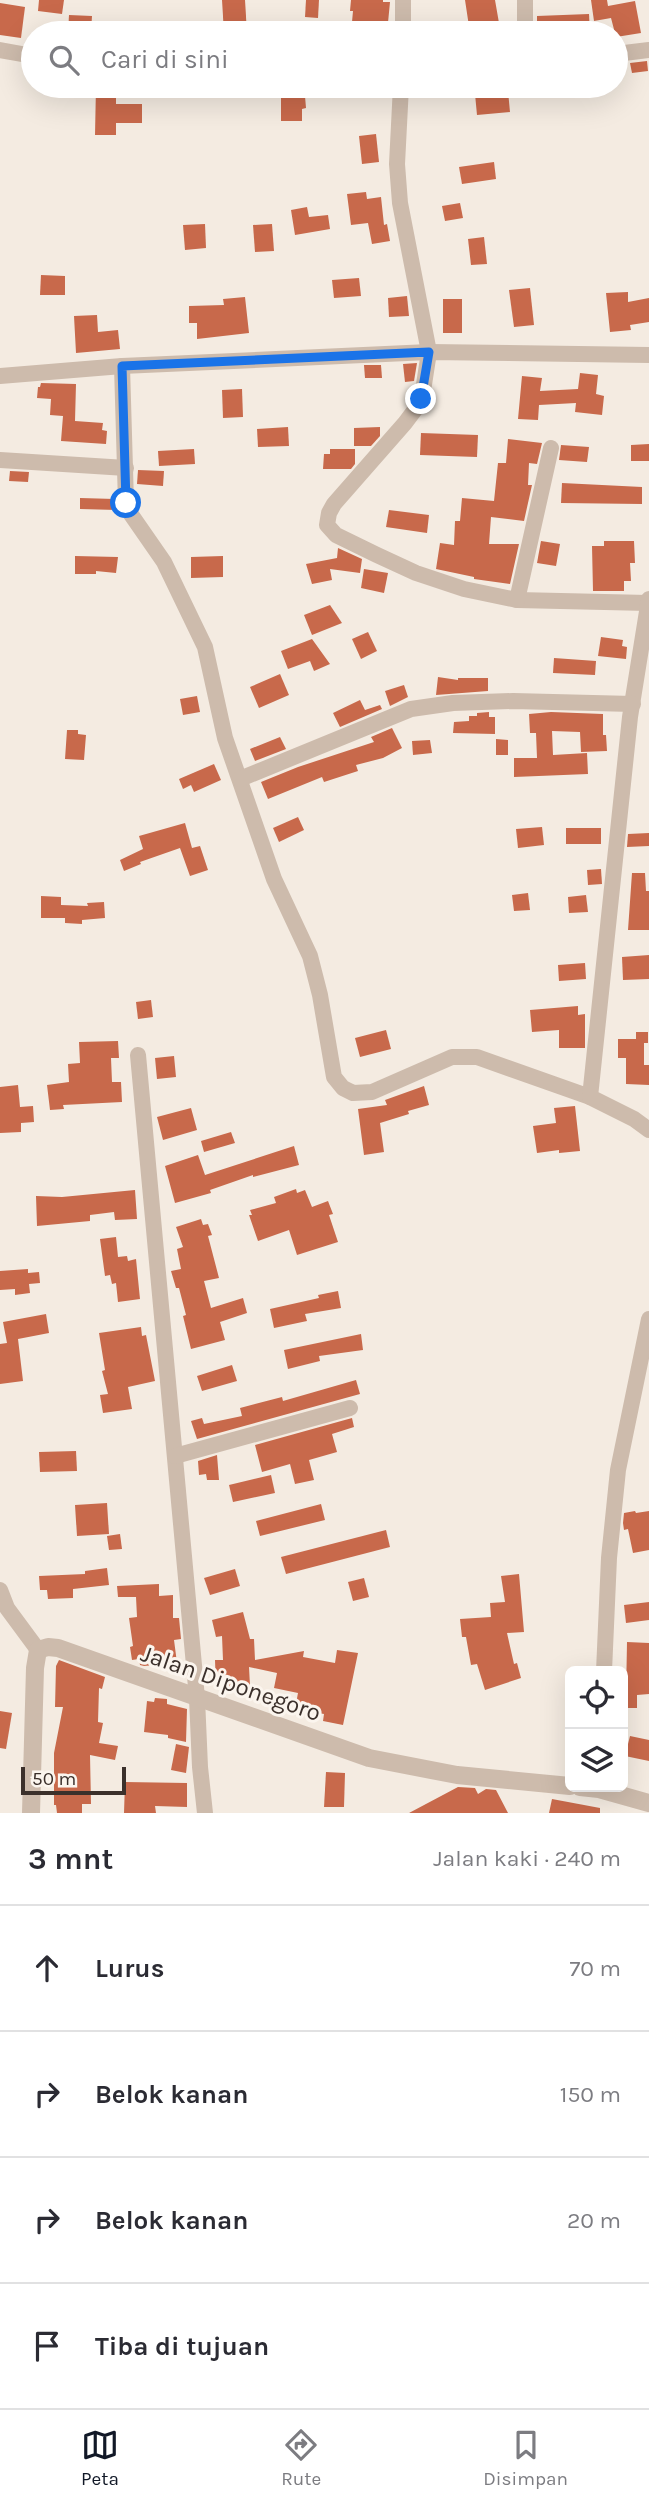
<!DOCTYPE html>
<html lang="id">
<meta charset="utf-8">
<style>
body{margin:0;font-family:Karla,sans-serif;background:#f7f7f7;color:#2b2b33}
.controls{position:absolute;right:21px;bottom:21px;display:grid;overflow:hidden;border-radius:10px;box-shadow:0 7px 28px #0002}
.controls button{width:63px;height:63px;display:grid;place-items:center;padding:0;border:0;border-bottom:2px solid #e1e1e2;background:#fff;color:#2b2b33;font:35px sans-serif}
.scale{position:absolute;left:21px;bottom:18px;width:105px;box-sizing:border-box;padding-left:7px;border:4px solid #3b302b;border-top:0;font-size:19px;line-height:24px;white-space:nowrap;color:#3b302b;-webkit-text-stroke:5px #fbf5ee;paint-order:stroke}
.stop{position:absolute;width:21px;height:21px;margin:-16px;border:5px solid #1a73e8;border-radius:50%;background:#fff}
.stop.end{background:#1a73e8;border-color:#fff;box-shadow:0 2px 7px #0008}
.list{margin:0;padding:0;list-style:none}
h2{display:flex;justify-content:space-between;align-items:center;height:91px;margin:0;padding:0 28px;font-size:30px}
h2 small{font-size:23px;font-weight:400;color:#7c7c81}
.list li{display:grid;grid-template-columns:46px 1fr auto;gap:21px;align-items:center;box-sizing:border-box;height:126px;padding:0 28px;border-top:2px solid #e1e1e2}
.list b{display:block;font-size:26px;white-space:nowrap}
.list em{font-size:23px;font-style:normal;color:#7c7c81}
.icon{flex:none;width:38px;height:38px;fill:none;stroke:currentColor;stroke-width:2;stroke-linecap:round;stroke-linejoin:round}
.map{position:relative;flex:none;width:649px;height:1813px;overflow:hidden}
.search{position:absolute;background:#fff;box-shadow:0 7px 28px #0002;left:21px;right:21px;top:21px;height:77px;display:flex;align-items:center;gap:18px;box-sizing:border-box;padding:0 24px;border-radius:38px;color:#7c7c81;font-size:26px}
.sheet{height:595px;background:#fff}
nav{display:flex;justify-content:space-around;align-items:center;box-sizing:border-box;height:98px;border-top:2px solid #e1e1e2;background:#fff;font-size:19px;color:#7c7c81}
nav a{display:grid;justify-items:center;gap:4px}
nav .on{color:#111827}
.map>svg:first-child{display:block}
.building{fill:#c8694b}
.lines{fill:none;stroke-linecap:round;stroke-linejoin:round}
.minor{stroke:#cdbbac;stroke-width:16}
.tertiary{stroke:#cdbbac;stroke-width:18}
.route{stroke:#1a73e8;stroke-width:9}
.labels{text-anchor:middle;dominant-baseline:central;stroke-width:6;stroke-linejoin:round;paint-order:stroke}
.street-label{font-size:24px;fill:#3b302b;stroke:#fbf5ee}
</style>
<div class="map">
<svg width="649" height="1813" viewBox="0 0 649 1813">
<rect width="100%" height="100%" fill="#f4ebe1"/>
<g class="building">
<polygon points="39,0 64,0 62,14 38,11"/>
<polygon points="222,0 245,0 247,33 224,33"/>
<polygon points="306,0 319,0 318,18 305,17"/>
<polygon points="351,0 383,0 383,2 390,2 387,33 351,33 353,11 350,11"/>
<polygon points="465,0 495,0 499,23 513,21 515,33 470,33"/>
<polygon points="591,0 607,0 608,6 635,1 641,33 616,37 611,18 594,21"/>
<polygon points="0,3 25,7 21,38 0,35"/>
<polygon points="589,14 590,33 537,33 537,16"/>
<polygon points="69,15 92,16 91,33 68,33"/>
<polygon points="647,61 648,71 632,73 630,63"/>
<polygon points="96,86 116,86 116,104 142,104 142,123 116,123 116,135 95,135"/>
<polygon points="508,91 510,112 477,115 475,94"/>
<polygon points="281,96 305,96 306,108 302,109 302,121 281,121"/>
<polygon points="376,134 379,162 362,164 359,136"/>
<polygon points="494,162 496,179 462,184 459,167"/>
<polygon points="366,192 367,199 381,197 384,225 387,224 390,241 372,244 368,223 351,225 347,194"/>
<polygon points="460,203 463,218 445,221 442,206"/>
<polygon points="307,207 309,217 328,215 330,229 295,235 291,210"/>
<polygon points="205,224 206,248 185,250 183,225"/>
<polygon points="272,224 274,251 255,252 253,225"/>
<polygon points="484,237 487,264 471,265 468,239"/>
<polygon points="41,275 65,276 65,295 40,295"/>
<polygon points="359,278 361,296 334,298 332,280"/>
<polygon points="530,288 534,325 514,327 509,290"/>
<polygon points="628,292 628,302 649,298 649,322 630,325 631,330 610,332 606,293"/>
<polygon points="407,296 409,316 389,317 388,298"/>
<polygon points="245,297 249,333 197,339 197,323 189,323 189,306 224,305 223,299"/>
<rect x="443" y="299" width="19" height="34"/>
<polygon points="97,315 98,332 118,330 120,349 76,353 74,316"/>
<polygon points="417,363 414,381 405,382 403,364"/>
<polygon points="364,365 381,365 382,378 365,378"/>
<polygon points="580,373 598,375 596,394 604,396 602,415 575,412 576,403 539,405 538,420 518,419 522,376 542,378 540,391 578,389"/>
<polygon points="41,383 76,384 75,421 103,423 102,430 107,431 106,444 61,441 63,416 50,415 51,399 37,398 38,387 40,387"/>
<polygon points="242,389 243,417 223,418 222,390"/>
<polygon points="288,427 289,446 258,447 257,429"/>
<polygon points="380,427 380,436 371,446 354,446 354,428"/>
<polygon points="421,433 478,435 477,457 420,455"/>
<polygon points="508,439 542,443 537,464 529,463 528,485 532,485 524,521 491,517 489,544 519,544 510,584 474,579 474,577 436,569 440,543 454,545 455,521 460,521 462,498 494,501 498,463 506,463"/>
<polygon points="649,444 649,461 631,461 631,445"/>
<polygon points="561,445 589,447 587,462 559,460"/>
<polygon points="194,449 195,464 159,466 158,451"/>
<polygon points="330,449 355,449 355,464 351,469 323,469 324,454 330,454"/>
<polygon points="138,470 164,471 163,486 137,484"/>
<polygon points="10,471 29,472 28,482 9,481"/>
<polygon points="562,483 642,487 642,504 561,503"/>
<polygon points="80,498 115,499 117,510 80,509"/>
<polygon points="389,510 429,515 427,533 386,527"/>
<polygon points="541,541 560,544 556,566 537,563"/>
<polygon points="604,541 634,541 635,563 630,563 631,581 624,581 624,591 593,591 592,546 604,546"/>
<polygon points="338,548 362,559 360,573 330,569 332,580 312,584 306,564 337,558"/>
<polygon points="75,556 118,557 116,573 96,571 96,574 75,574"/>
<polygon points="223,556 223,577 191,578 191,557"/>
<polygon points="364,569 388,573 384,593 361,588"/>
<polygon points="330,605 342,623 312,635 304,615"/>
<polygon points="368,632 377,651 361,659 352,639"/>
<polygon points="601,637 623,640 622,646 627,647 626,659 598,656"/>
<polygon points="312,639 330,664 314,671 310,661 288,669 281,651"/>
<polygon points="554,658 596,661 595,675 553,673"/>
<polygon points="280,674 289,695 259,708 250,687"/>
<polygon points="438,677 458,680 458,678 488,678 488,691 436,695"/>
<polygon points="404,685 408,697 390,706 385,691"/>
<polygon points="197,696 200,712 183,715 180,699"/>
<polygon points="360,700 365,710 380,705 382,709 340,727 333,713"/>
<polygon points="489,712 489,717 495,717 495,734 453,733 454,722 469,721 469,716 477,716 477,713"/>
<polygon points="551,712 603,714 603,735 606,735 607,751 581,752 580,732 552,731 553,755 587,753 588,774 514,777 514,758 537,758 536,733 530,733 529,714"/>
<polygon points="392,728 402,748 383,758 356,765 358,771 324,782 322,777 268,799 261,782 298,767 374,742 371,737"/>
<polygon points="67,730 78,730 78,734 86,735 84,760 65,759"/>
<polygon points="280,737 286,749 255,761 250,749"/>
<polygon points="496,739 508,740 508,755 496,755"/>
<polygon points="430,740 432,753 413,755 412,741"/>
<polygon points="214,764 221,780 194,792 191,785 183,789 179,779"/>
<polygon points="298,817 304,830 279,842 273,828"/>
<polygon points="185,823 192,848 200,846 208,870 190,876 180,848 140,862 141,864 124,871 120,860 143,849 139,836"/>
<polygon points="542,827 544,845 518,848 516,829"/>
<rect x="566" y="828" width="35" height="16"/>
<polygon points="649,833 649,846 627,847 628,834"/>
<polygon points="601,869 602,884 588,885 587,870"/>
<polygon points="632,873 645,873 646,891 649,891 649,930 628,930"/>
<polygon points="528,893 530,910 514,911 512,895"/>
<polygon points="586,895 588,912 569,913 568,897"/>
<polygon points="41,896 61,897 61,905 88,906 87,903 104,902 105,918 82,920 82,924 65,923 65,918 41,918"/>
<polygon points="649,955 649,979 623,980 622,957"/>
<polygon points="585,963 586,979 559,981 558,965"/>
<polygon points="151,1000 153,1017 138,1019 136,1002"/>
<polygon points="578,1006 578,1015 585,1014 585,1048 559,1048 559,1030 532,1032 530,1010"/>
<polygon points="386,1030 391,1049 360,1057 355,1038"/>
<polygon points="636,1032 648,1032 648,1043 644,1043 644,1065 649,1065 649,1085 626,1084 626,1058 618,1058 618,1039 636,1039"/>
<polygon points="118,1041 119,1058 111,1058 112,1082 121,1082 122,1102 63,1105 64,1109 50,1110 47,1085 69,1082 68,1064 80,1063 79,1042"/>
<polygon points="174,1056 176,1077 157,1079 155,1058"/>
<polygon points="18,1085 20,1107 33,1106 34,1122 21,1123 21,1132 0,1133 0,1087"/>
<polygon points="424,1086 429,1105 408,1111 409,1114 380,1123 384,1152 364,1155 358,1109 387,1105 385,1100"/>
<polygon points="575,1106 580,1151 559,1153 559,1150 537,1153 533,1126 556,1123 554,1108"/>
<polygon points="191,1108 197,1130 163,1140 157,1117"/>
<polygon points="231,1132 235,1143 204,1152 201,1141"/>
<polygon points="294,1146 299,1165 253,1177 253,1175 210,1190 211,1193 175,1203 165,1166 198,1155 205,1175"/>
<polygon points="296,1189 297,1193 305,1190 312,1207 328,1201 333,1214 329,1215 338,1242 297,1255 289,1230 258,1241 249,1215 252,1215 250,1210 276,1203 274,1197"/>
<polygon points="135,1190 137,1219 115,1220 114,1212 90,1215 90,1221 37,1226 36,1196 62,1197"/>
<polygon points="201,1219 203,1225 208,1224 212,1235 208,1236 219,1278 204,1281 211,1308 243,1298 247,1313 220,1322 225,1340 191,1349 183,1316 186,1315 179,1288 176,1288 171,1271 181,1269 177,1249 183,1247 176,1227"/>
<polygon points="116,1237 118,1257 127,1256 128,1261 136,1259 140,1299 118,1302 116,1283 112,1284 110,1275 105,1276 100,1239"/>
<polygon points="28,1269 28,1273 39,1272 40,1283 29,1284 30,1293 15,1295 15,1289 0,1290 0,1271"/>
<polygon points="338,1291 341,1308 305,1314 307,1321 274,1328 270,1309 319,1298 318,1295"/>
<polygon points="46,1314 49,1333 18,1339 23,1381 0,1384 0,1344 7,1343 3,1322"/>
<polygon points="141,1327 142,1336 146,1335 155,1381 128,1387 132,1409 103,1413 100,1395 108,1394 102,1371 105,1370 99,1333"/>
<polygon points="361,1334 363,1350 319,1356 320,1361 288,1369 284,1350"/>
<polygon points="232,1365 237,1381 202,1391 197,1376"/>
<polygon points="356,1380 360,1394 197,1439 191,1421 202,1418 204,1424 242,1416 240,1408 282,1397 283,1401"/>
<polygon points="352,1418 354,1427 332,1434 337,1452 309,1460 314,1480 295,1484 290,1464 262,1472 255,1445"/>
<polygon points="76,1451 77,1471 40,1472 39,1452"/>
<polygon points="217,1455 219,1480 207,1480 206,1474 199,1475 198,1461"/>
<polygon points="271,1475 275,1493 233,1502 229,1485"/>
<polygon points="107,1503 109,1534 77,1536 75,1505"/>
<polygon points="321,1504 325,1520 260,1536 256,1521"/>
<polygon points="635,1511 636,1513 649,1511 649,1550 633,1553 628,1529 624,1530 623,1523 624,1513"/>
<polygon points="386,1530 390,1547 286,1574 281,1557"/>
<polygon points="120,1534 122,1549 109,1550 107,1536"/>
<polygon points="107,1568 109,1585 73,1589 73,1598 48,1599 47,1590 40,1590 39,1576 85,1574 85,1571"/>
<polygon points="235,1569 240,1586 210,1595 204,1578"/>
<polygon points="519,1574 524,1632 507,1633 514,1664 517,1663 521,1678 485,1690 477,1664 471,1665 466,1637 462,1637 460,1619 491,1617 490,1603 505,1602 501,1576"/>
<polygon points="364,1578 369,1597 353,1601 348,1582"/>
<polygon points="159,1584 159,1596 173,1595 173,1618 179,1618 181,1639 174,1640 177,1663 144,1666 140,1665 139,1659 132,1660 130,1647 133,1646 129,1618 137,1617 136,1597 118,1597 117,1586"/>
<polygon points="649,1602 649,1620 626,1623 624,1605"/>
<polygon points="243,1612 250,1639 254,1639 255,1660 304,1651 303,1657 335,1663 337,1650 358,1653 343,1725 323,1721 324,1714 295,1709 298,1693 274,1688 277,1673 249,1667 250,1686 216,1688 215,1660 223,1660 222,1636 216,1637 212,1620"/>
<polygon points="627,1642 649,1643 649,1694 637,1695 637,1708 623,1708 623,1697 626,1697"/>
<polygon points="59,1660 105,1677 102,1689 99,1688 98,1722 103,1723 99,1743 118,1746 115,1760 90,1755 91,1804 82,1804 82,1813 57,1813 56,1805 54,1805 54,1753 63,1707 55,1707 56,1666"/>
<polygon points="155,1698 167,1699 167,1704 187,1709 186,1742 168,1738 168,1735 144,1732 147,1701 154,1702"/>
<polygon points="0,1711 12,1713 6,1749 0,1748"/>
<polygon points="630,1736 649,1740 649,1761 625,1756"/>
<polygon points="176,1744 189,1747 186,1773 171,1770"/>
<polygon points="326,1772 345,1773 344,1807 324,1807"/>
<polygon points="125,1782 187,1783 187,1807 155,1806 156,1813 124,1813"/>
<polygon points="458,1787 475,1788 478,1794 486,1789 496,1790 508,1813 409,1813"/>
<polygon points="552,1799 600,1808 600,1813 549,1813"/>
</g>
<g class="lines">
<g class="minor">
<polyline points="403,33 403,0"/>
<polyline points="525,33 525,0"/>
<polyline points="0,50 33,56"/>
<polyline points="616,54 649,50"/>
<polyline points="401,86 397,164 400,203 429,352 423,391 417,407 405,423 334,504 329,513 327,525 336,535 377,555 416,573 464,589 517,600 648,603"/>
<polyline points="122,366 126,503 130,513 164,562 205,647 225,738 274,879 310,956 320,995 334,1077 343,1088 353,1093 372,1092 452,1057 477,1057 590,1097"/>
<polyline points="0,376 122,366 429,352 649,355"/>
<polyline points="0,460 126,468"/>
<polyline points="649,599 630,717 590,1097 634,1119 649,1130"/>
<polyline points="517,600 551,448"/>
<polyline points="240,779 411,709 453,703 513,701 633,704"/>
<polyline points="138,1055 197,1698 200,1767 205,1813"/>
<polyline points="175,1456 350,1408"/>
<polyline points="0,1590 7,1608 38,1650"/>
<polyline points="604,1671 609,1558 618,1470 649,1319"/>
</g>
<g class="tertiary">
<polyline points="580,1787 599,1789 649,1803"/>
<polyline points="31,1813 35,1668 38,1650 48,1647 58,1648 369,1758 457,1775 570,1786"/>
</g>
</g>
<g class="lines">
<polyline class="route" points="126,503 122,366 429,352 421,399"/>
</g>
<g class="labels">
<g class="street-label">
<text transform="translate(231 1683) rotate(19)">Jalan Diponegoro</text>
</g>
</g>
</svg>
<div class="controls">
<button><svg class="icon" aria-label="locate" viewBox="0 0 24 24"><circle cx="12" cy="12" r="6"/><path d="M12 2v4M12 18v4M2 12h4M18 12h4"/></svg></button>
<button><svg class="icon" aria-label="layers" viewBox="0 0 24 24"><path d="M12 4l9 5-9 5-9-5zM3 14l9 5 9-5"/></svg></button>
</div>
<div class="scale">50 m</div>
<div class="stop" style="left:126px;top:503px"></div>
<div class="stop end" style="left:421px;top:399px"></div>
<div class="search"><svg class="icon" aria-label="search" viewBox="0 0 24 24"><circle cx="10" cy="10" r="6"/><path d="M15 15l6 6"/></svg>Cari di sini</div>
</div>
<section class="sheet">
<h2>3 mnt<small>Jalan kaki · 240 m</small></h2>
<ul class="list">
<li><svg class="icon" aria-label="ahead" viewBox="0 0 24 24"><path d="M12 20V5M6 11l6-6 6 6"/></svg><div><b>Lurus</b></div><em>70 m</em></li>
<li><svg class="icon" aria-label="right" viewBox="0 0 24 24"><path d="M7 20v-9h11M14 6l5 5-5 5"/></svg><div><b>Belok kanan</b></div><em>150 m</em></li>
<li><svg class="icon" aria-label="right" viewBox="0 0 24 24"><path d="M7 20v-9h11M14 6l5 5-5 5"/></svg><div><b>Belok kanan</b></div><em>20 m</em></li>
<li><svg class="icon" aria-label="arrive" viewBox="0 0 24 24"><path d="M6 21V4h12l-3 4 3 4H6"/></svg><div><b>Tiba di tujuan</b></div></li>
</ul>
</section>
<nav>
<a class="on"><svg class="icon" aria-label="map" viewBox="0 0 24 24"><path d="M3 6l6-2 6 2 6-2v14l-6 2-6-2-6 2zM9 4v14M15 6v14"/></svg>Peta</a>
<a><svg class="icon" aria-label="directions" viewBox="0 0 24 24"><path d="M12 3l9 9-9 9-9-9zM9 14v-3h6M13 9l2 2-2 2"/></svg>Rute</a>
<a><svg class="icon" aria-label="saved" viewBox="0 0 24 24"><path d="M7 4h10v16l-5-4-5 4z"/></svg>Disimpan</a>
</nav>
